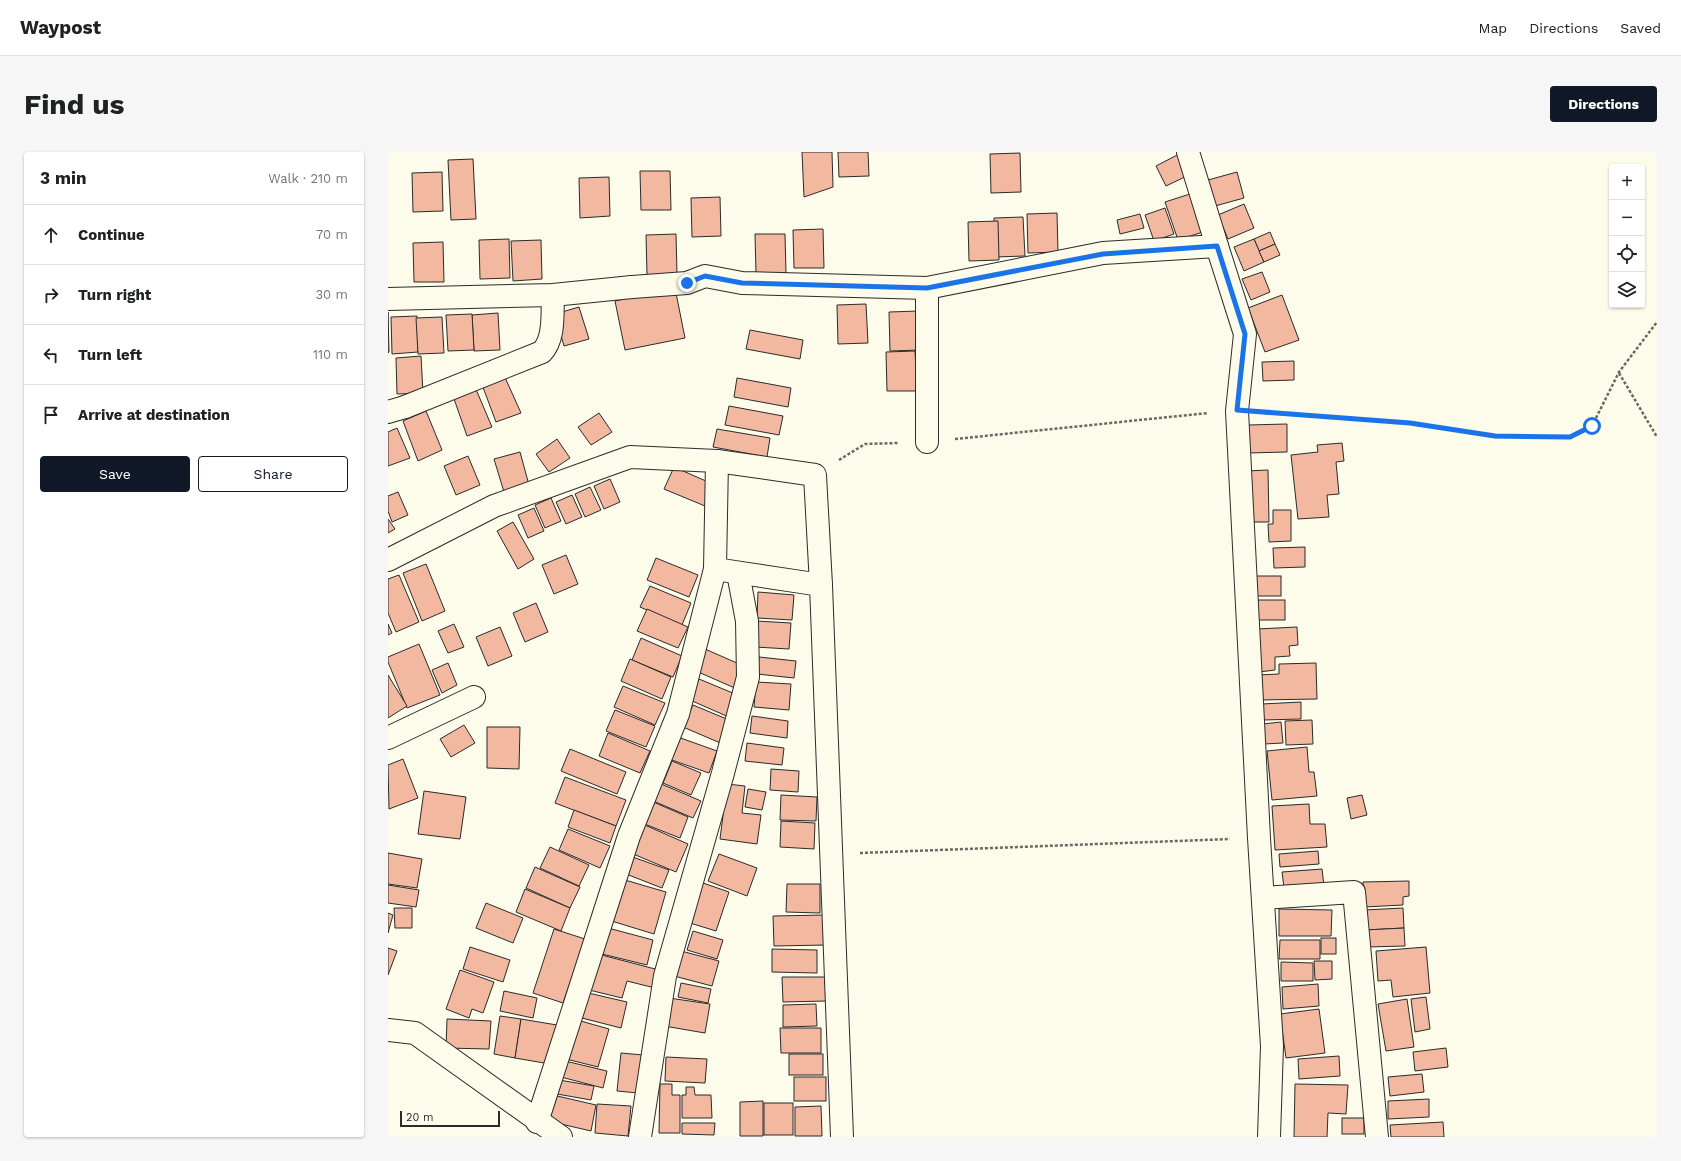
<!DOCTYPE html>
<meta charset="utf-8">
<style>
body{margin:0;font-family:"Work Sans",sans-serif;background:#f6f6f6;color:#202124}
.controls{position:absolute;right:12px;top:12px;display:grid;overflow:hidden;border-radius:4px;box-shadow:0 1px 3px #0004}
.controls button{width:36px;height:36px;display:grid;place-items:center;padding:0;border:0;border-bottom:1px solid #e0e0e0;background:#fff;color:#202124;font:20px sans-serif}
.scale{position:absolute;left:12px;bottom:10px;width:100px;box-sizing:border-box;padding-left:4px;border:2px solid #2b2b2b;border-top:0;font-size:11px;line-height:14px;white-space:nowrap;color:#2b2b2b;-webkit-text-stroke:3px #fdfbea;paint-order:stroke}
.stop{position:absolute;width:12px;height:12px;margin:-9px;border:3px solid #1a73e8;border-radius:50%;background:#fff}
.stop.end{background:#1a73e8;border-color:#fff;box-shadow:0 1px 4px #0008}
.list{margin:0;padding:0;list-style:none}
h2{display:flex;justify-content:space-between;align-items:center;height:52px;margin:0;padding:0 16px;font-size:17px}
h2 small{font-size:13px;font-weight:400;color:#757577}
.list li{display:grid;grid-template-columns:26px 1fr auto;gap:12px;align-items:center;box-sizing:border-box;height:60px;padding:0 16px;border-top:1px solid #e0e0e0}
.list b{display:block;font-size:15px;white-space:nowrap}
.list em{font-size:13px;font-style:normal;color:#757577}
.actions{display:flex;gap:8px;padding:12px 16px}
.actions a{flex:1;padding:9px 0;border:1px solid #111827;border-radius:4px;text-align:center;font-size:14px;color:#111827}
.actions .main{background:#111827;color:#fff}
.icon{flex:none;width:22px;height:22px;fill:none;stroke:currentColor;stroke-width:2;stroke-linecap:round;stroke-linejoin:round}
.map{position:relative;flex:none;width:1269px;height:985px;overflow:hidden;border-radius:4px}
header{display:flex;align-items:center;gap:24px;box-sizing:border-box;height:56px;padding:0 20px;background:#fff;border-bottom:1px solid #e0e0e0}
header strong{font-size:19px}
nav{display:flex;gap:22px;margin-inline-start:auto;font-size:14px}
.intro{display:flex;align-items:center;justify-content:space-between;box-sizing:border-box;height:96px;padding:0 24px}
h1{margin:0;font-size:28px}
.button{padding:10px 18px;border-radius:4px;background:#111827;color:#fff;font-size:14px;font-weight:700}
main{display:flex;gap:24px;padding:0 24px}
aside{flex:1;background:#fff;border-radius:4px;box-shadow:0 1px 3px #0004}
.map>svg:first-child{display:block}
.building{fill:#f2b8a0;stroke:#2b2b2b}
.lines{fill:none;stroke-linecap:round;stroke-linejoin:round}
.pedestrian-casing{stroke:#2b2b2b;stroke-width:24}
.minor-casing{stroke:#2b2b2b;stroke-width:24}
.path{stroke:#6a6964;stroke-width:2.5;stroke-dasharray:3 2;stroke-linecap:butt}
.pedestrian{stroke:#fdfbea;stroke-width:22}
.minor{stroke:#fdfbea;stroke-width:22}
.route{stroke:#1a73e8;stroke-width:5}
</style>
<header>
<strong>Waypost</strong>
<nav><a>Map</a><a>Directions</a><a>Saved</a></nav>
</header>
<div class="intro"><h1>Find us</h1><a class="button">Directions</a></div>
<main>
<aside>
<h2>3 min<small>Walk · 210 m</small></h2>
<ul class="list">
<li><svg class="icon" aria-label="ahead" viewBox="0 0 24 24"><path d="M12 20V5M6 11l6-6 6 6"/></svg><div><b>Continue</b></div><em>70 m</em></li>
<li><svg class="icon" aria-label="right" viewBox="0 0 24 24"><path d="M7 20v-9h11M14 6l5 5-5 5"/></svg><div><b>Turn right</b></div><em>30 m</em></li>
<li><svg class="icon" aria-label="left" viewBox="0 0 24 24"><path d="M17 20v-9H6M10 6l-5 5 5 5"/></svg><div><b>Turn left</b></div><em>110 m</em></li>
<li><svg class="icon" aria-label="arrive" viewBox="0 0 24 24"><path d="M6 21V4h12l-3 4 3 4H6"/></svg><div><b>Arrive at destination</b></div></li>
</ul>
<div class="actions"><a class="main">Save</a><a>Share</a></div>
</aside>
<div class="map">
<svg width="1269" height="985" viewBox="0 0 1269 985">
<rect width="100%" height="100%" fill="#fdfbea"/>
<g class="building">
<polygon points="414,0 444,0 445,35 416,45"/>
<polygon points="450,0 480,0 481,24 451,25"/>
<polygon points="632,1 633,40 603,41 602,2"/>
<polygon points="793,1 803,22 778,34 768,14"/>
<polygon points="85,7 88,67 63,68 60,8"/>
<polygon points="252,19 282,19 283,58 253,58"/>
<polygon points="54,20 55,59 25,60 24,21"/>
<polygon points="849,20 856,46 827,54 820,28"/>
<polygon points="221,25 222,64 192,66 191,26"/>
<polygon points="805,41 818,79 790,88 777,50"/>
<polygon points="332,45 333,84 304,85 303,46"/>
<polygon points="856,52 866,76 840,87 830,63"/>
<polygon points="777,56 786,82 766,89 757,63"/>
<polygon points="669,61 670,100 640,101 639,62"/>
<polygon points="752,62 756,76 732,82 729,68"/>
<polygon points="635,65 637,104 607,105 606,66"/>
<polygon points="610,69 611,108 581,109 580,70"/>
<polygon points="435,77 436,116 406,116 405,78"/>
<polygon points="882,80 887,92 871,99 866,87"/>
<polygon points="288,82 289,122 259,123 258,83"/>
<polygon points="367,82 397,82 398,121 368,121"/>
<polygon points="121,87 122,126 92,127 91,88"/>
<polygon points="866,87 876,110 856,119 846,95"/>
<polygon points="153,88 154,127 125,129 123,89"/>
<polygon points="55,90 56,130 26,130 25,91"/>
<polygon points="887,92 892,103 876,110 871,99"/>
<polygon points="874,120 882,140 863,148 854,127"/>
<polygon points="287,136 297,186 237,198 227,149"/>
<polygon points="894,143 911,188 877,200 860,156"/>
<polygon points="478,152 480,191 450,192 449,153"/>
<polygon points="191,155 201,187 176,194 167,162"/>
<polygon points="531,159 532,198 502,199 501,160"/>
<polygon points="0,160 1,200 0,201"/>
<polygon points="110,161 112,198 86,199 84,163"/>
<polygon points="84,162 86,198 60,199 58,163"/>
<polygon points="29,164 30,200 4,202 3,165"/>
<polygon points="54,165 56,201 30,202 28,166"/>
<polygon points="362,178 415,188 412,207 358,197"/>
<polygon points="527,199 529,239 499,239 498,200"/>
<polygon points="33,204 35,241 9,242 8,206"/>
<polygon points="906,209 906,228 875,229 874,210"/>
<polygon points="115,221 133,261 108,270 93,230"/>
<polygon points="349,226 403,236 400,255 346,245"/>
<polygon points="87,235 104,275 79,284 65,244"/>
<polygon points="341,254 395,264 391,283 337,273"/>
<polygon points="38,259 54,298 30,309 15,269"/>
<polygon points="211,261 224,280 203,293 190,275"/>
<polygon points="899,272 899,300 860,301 860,273"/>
<polygon points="9,276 22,306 0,314 0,280"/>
<polygon points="329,277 382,286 379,305 325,295"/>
<polygon points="169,287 182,306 161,320 148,302"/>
<polygon points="954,291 956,309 948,310 951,342 939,343 941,365 910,367 903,303 930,300 929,293"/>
<polygon points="132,300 141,333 116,340 106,307"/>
<polygon points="80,304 92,333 68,343 56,314"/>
<polygon points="286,315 327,333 317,354 276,337"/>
<polygon points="880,318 881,370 859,370 858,319"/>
<polygon points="222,327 232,350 216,357 206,334"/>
<polygon points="202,335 213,358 197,365 187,342"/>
<polygon points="10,340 20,363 4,370 0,359 0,344"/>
<polygon points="184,343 194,365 178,372 168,350"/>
<polygon points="163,346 173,369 157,376 147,353"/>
<polygon points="146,356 156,379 140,386 130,363"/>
<polygon points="885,358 903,358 903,389 881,390 880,372 885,372"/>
<polygon points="0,367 7,377 0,381"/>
<polygon points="125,370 146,407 130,417 109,379"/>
<polygon points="917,395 917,415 886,416 885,396"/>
<polygon points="178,403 190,432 166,442 154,413"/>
<polygon points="268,406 310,423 301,445 259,428"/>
<polygon points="38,412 57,459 34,469 15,421"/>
<polygon points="11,423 31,470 8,480 0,461 0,427"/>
<rect x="867" y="424" width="26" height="20"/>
<polygon points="262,434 303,451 294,473 252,455"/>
<polygon points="370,440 406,443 404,468 369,466"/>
<rect x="868" y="448" width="29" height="20"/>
<polygon points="148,451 160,480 137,490 125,461"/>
<polygon points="259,457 300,475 290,496 249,479"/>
<polygon points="368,469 403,471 401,497 367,495"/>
<polygon points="0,472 4,481 0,483"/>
<polygon points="66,472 76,495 60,501 50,479"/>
<polygon points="112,475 124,504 100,514 88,485"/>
<polygon points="909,475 910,493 901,494 902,504 887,505 887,518 871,520 869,477"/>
<polygon points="253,486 294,504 285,525 244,508"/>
<polygon points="31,492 52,543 19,556 0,510 0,505"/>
<polygon points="317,497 358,515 349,537 308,519"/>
<polygon points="371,505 408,509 406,526 369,522"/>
<polygon points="242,507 283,525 274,547 233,529"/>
<polygon points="60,511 69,533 54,541 44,518"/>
<polygon points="928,511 929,547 871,548 870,523 891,522 891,512"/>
<polygon points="0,523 19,554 0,566"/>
<polygon points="311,527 352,544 343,566 302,548"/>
<polygon points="368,530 403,532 401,558 366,555"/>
<polygon points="235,534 277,551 267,573 226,555"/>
<polygon points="913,550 913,567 875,568 874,552"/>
<polygon points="305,553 346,570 337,593 295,575"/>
<polygon points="227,558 267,574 258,595 218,579"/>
<polygon points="364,564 400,569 399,586 362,581"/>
<polygon points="924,568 925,592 898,593 897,569"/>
<polygon points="893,570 895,591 876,592 875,572"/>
<polygon points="76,573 87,591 63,605 52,587"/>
<polygon points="99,575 132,575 131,617 99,616"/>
<polygon points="220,581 262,599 252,621 211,604"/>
<polygon points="287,584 329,599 321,621 278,606"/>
<polygon points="359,591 396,596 394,613 357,609"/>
<polygon points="919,595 921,620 926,620 929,644 884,648 879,599"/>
<polygon points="182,597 238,620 229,642 173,619"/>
<polygon points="15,607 30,646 1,657 0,613"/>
<polygon points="284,609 313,621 303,643 275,631"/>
<polygon points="383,617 411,619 410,640 382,638"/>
<polygon points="177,625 238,648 228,674 167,651"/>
<polygon points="271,631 313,649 305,666 263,648"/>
<polygon points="339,632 357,634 354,661 373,663 369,692 332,687"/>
<polygon points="360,637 378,640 374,658 357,655"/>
<polygon points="36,639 78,645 72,687 30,682"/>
<polygon points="393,643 429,645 428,669 392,668"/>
<polygon points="974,643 979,663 963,667 959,646"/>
<polygon points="263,649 300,665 292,686 254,671"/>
<polygon points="921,652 922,672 937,672 939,695 887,698 884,654"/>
<polygon points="186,658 228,674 222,691 180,675"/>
<polygon points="393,669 427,671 426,697 392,695"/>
<polygon points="250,670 300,692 288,720 238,699"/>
<polygon points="180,677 222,694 212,716 171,698"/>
<polygon points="162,695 201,713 191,734 152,716"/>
<polygon points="930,699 931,712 892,715 891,702"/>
<polygon points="0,701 34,707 29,736 0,732"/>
<polygon points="331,702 369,716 359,744 320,729"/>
<polygon points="239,703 281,718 274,736 233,720"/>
<polygon points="147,715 192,735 182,756 138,736"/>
<polygon points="934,717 936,734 896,736 894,720"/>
<polygon points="230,726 278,740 266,782 217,767"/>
<polygon points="1021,729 1021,744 1015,745 1015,753 976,755 975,730"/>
<polygon points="315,731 341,740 328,779 302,771"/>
<polygon points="399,732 432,732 432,761 398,760"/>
<polygon points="0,733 31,738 28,755 0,751"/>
<polygon points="137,737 182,756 173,779 128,760"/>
<polygon points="98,751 135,766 125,791 88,776"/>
<polygon points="6,756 24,756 24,776 7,776"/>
<polygon points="1015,756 1016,776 977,778 976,758"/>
<polygon points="891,757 944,758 943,784 891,784"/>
<polygon points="0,761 5,763 0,781"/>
<polygon points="437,763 438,793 386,794 385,764"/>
<polygon points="220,776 265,788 259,813 214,802"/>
<polygon points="1016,776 1017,794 978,795 977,778"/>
<polygon points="166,777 197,787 175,851 145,841"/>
<polygon points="305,779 335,788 329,807 299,798"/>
<rect x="933" y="786" width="15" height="16"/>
<polygon points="892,788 932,788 932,807 891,807"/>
<polygon points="82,795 122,808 115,830 75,817"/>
<polygon points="1038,795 1042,841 1005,845 1003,828 990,829 988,799"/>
<polygon points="0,796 9,799 0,823"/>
<polygon points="384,797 429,798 429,821 384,820"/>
<polygon points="293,799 331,809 324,834 286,824"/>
<polygon points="206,801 271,818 267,836 239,829 234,846 197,837"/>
<polygon points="926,809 944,809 944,827 927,828"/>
<polygon points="893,810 925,811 925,829 893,829"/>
<polygon points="72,818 106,830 95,861 84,857 81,866 58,857"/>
<polygon points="394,825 437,825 438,849 395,850"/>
<polygon points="293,831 323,837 320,851 290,845"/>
<polygon points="930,832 931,854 895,857 894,835"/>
<polygon points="116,839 149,846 145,866 112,859"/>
<polygon points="196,840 239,850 233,876 190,865"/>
<polygon points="1038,845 1042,877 1027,880 1023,847"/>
<polygon points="281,846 322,852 317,881 276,874"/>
<polygon points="1019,847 1026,895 998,899 990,852"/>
<polygon points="428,852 429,874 395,875 395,853"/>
<polygon points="931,857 937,901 898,906 892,862"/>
<polygon points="112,864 133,867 127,906 106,902"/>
<polygon points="59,867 103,869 101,897 58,896"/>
<polygon points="133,867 169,873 162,912 127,906"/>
<polygon points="189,868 221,877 210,915 178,907"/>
<polygon points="392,876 433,876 433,901 393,901"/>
<polygon points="1058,896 1060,915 1027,919 1025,900"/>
<polygon points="233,901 255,903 250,941 229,939"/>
<rect x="401" y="902" width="34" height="21"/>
<polygon points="951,904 952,924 911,927 910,907"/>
<polygon points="278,905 319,907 317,931 277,929"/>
<polygon points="177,909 219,919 215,936 173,925"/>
<polygon points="1034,922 1036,940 1002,944 1000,925"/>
<rect x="406" y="925" width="32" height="24"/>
<polygon points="171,928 206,934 203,948 169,942"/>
<polygon points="272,932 284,932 284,943 292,943 292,981 271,981"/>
<polygon points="907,932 960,933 958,962 940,961 939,985 906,985"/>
<polygon points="298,935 306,935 307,943 323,943 324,966 294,966 294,943 298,943"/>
<polygon points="165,943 208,953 203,979 160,969"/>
<polygon points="1041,947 1041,965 1000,967 1000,949"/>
<polygon points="375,949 375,984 352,984 352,950"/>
<rect x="376" y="951" width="29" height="32"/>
<polygon points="209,952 243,954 240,984 207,981"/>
<polygon points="433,954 434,984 407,984 407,955"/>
<rect x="954" y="966" width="22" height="16"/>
<polygon points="1055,970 1056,985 1003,985 1002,973"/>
<polygon points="294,971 327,971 326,983 294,982"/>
</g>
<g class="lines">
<g class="pedestrian-casing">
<g id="pedestrian">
<polyline points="244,135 299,131 317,124 354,131 539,136 539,290"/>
<polyline points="539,136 715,101 829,94 800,0"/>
<path d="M 17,255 L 154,200 C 167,186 164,162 165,143"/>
<polyline points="875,746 966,740 989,985"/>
<polyline points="149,970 241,684 290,562 327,417"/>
<polyline points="252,985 277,824 335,621 360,525 359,469 350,421"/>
</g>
</g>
<g class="minor-casing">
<g id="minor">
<polyline points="829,94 857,182 849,259 871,686 884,894 881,985"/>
<polyline points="0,147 165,143 244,135"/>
<polyline points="0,260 17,255"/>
<polyline points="329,309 327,417 433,433"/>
<polyline points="0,408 106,354 242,305 329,309 427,323 433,433 454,985"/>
<polyline points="0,586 86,545"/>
<polyline points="0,878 27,881 173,985"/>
</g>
</g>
<g class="path">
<polyline points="1231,221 1269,285"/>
<polyline points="877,261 1022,271 1107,285 1182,285 1204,274 1231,220 1269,170"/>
<polyline points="567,287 820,261"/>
<polyline points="451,308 477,292 510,291"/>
<polyline points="472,701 842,687"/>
</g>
<use href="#pedestrian" class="pedestrian"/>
<use href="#minor" class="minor"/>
</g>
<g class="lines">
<polyline class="route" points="299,131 317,124 354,131 539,136 715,102 829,94 857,182 849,258 1022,271 1107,284 1182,285 1204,274"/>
</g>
</svg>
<div class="controls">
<button>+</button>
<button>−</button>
<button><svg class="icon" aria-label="locate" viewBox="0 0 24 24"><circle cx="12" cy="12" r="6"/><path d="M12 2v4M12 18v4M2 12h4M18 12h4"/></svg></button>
<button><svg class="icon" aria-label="layers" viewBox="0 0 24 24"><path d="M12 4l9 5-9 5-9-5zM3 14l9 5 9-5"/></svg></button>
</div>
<div class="scale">20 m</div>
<div class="stop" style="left:1204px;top:274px"></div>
<div class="stop end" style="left:299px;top:131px"></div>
</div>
</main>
